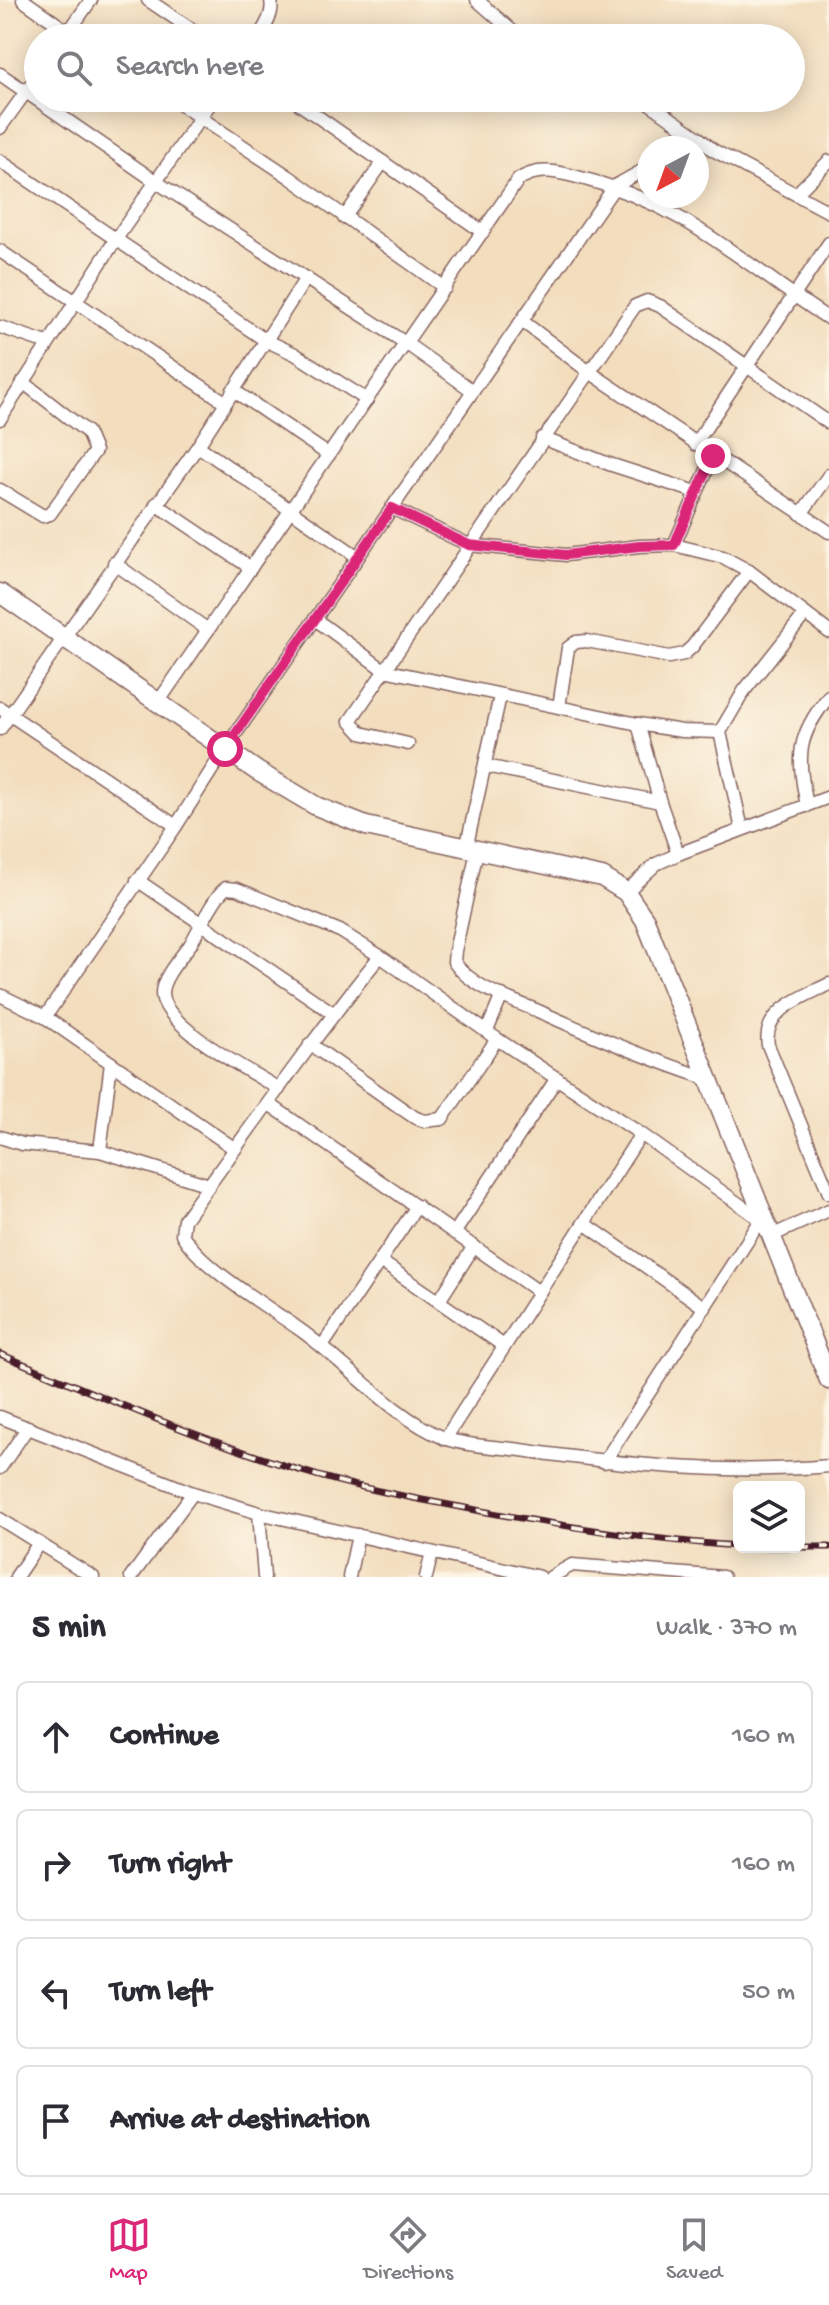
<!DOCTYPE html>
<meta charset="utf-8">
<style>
body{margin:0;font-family:"Gochi Hand",sans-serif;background:#f7f7f7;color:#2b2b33}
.controls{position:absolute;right:24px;bottom:24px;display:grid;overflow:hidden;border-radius:12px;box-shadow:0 4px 20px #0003}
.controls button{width:72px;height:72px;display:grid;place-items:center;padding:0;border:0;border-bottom:2px solid #e1e1e2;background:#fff;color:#2b2b33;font:40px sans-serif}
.compass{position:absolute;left:637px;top:136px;width:72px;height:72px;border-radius:50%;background:#fff;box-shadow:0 4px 20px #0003;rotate:221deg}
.stop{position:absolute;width:24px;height:24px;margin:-18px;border:6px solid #db2777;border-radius:50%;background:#fff}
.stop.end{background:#db2777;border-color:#fff;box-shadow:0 2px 8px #0008}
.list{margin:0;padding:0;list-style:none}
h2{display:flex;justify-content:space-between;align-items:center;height:104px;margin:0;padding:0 32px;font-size:34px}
h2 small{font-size:26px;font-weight:400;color:#7c7c81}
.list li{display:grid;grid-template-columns:52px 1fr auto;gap:24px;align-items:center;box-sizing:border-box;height:112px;margin:0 16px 16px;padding:0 16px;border:2px solid #e1e1e2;border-radius:12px}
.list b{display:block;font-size:30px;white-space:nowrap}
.list em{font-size:26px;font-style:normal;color:#7c7c81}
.icon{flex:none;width:44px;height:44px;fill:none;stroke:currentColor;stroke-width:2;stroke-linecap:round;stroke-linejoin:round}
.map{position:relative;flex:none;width:829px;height:1577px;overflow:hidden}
.search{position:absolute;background:#fff;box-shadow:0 4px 20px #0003;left:24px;right:24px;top:24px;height:88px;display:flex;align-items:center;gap:20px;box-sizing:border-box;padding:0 28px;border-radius:44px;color:#7c7c81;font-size:30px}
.sheet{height:616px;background:#fff}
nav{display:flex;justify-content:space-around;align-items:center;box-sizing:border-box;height:112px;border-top:2px solid #e1e1e2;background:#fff;font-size:22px;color:#7c7c81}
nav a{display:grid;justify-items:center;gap:4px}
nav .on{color:#db2777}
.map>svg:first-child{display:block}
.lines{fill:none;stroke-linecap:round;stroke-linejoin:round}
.minor-casing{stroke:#85625e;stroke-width:15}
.secondary-casing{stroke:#85625e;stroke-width:21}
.minor{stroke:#fff;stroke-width:12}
.secondary{stroke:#fff;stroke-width:18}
.rail-casing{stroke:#4a1f2b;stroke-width:7}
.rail{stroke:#fcf5e5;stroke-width:4;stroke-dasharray:12;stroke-linecap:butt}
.route{stroke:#db2777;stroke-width:10}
</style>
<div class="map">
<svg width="829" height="1577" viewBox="0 0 829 1577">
<rect width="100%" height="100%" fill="#fcf5e5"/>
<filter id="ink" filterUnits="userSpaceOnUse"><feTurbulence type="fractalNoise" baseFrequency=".0125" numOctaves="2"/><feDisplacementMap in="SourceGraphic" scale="16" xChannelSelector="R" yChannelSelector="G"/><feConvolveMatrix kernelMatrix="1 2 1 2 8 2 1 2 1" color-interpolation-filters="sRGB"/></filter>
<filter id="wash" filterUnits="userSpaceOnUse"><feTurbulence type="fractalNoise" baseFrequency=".006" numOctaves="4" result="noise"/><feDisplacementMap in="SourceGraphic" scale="32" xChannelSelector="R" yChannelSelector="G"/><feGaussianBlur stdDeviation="1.8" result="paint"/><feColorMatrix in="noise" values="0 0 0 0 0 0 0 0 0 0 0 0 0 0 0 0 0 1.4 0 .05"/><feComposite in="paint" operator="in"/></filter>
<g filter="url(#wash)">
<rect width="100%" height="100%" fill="#f2ddbd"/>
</g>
<g filter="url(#ink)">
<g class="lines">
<g class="minor-casing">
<g id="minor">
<polyline points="23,0 77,38"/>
<polyline points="148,0 204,38"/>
<polyline points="477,0 520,38"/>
<polyline points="65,37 91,0"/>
<path d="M 258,38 C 265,27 274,14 271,0"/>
<polyline points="0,74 155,181 407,344 473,391"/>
<polyline points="171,98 288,176 445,288"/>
<polyline points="291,98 483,232"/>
<polyline points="642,98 700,139"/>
<polyline points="0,128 38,75"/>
<polyline points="684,148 700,139 713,150 829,212"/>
<polyline points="0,161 265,340 295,354 367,400"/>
<polyline points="796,194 829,161"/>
<polyline points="344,218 383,162"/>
<polyline points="0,251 225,402"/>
<polyline points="522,321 588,371 829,532"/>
<polyline points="0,327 47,343"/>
<polyline points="233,390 329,455"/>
<polyline points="0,419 116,239 214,98"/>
<polyline points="542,438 609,464 696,492"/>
<polyline points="695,444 829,243"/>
<polyline points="198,446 358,557"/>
<polyline points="0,490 43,516 50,514 95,451 87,432 23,382"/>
<polyline points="156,504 251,568"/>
<polyline points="392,508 469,545 566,555 639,546 674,545 723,557 749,571 829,632"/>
<polyline points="801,514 829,475"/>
<polyline points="674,545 713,456"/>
<polyline points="114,563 208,630"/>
<polyline points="315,619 384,670 638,724 682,731 720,732"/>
<path d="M 159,701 L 518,180 C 538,166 559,172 581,178 C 685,204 743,264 829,319"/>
<polyline points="559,707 568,648 576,642 587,641 669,657 684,654 692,647 749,571"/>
<polyline points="0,708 176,826"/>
<polyline points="638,724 660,802 678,854"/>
<polyline points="0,729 198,446 306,278"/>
<polyline points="408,744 361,733 350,721 635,306 647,301 660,306 829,423"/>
<polyline points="486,766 660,802"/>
<path d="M 807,806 C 797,755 796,738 829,696"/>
<polyline points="742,829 720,732 744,691 805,614"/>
<polyline points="466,849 500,696"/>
<path d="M 477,851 L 455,951 L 454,962 C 472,988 510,999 538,1011 C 596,1037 649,1059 709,1079"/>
<polyline points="137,880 333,1013"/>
<polyline points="626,892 656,864 678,854 829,797"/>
<path d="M 380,956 C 311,1041 248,1131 184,1220 L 182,1234 C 201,1268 266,1305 299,1329 C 345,1361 392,1417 444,1438 C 464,1446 499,1447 521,1450 C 624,1465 725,1475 829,1466"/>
<path d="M 829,984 C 804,997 762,1010 768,1045 L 829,1193"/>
<polyline points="0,995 45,1017 235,1149"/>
<polyline points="45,1017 176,826 225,749 615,186 649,167"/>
<polyline points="487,1031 502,995"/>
<polyline points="310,1044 414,1117 424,1121 442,1119 497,1039"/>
<path d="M 279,1089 C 252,1072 162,1026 162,993 C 162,978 181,957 190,945 C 199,930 214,896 226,888 L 237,889 L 340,931 L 380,956 L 497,1039 L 641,1134 L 764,1222"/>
<polyline points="269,1104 539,1292"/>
<polyline points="0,1137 22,1144 100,1151 209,1185"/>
<polyline points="100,1151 111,1063"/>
<polyline points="584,1223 705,1308"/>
<polyline points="455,1232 557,1078"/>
<polyline points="773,1235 829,1210"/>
<polyline points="380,1261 504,1346"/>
<polyline points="439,1301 474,1246"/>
<polyline points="323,1345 417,1206"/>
<polyline points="0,1417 193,1493 259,1513 540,1577"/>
<polyline points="445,1439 641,1134"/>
<polyline points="604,1462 761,1220"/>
<polyline points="0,1468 28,1427"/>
<polyline points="259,1513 264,1577"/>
<polyline points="0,1519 93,1577"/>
<polyline points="16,1577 39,1543"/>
<polyline points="131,1577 193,1493"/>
<polyline points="349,1577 358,1535"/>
<polyline points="426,1577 432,1553"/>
<polyline points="551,1577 572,1565 723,1577"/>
</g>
</g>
<g class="secondary-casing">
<polyline id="secondary" points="0,593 257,771 316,806 366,826 602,877 626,892 645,920 829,1380"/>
</g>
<use href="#minor" class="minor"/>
<use href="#secondary" class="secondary"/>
<g class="rail-casing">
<g id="rail">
<path d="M 0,1354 C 105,1398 209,1444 319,1476 C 375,1492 434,1502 492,1513 C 574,1528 656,1541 739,1546"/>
<polyline points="750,1547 829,1547"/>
</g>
</g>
<use href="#rail" class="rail"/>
</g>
</g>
<g class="lines" filter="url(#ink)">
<polyline class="route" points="225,749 392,508 469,545 566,555 639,546 674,545 713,456"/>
</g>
</svg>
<div class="controls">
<button><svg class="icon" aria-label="layers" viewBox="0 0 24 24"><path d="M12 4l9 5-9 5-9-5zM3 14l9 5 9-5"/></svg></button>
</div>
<svg class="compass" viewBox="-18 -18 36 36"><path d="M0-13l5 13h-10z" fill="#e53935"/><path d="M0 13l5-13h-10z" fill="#7c7c81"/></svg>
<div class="stop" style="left:225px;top:749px"></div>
<div class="stop end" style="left:713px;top:456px"></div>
<div class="search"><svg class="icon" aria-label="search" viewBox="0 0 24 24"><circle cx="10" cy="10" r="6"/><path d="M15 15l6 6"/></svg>Search here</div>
</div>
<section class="sheet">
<h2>5 min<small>Walk · 370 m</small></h2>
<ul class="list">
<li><svg class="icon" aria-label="ahead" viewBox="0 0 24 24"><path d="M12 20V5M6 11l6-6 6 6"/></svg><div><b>Continue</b></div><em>160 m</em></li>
<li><svg class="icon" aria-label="right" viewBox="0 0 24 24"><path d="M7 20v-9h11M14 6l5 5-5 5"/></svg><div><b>Turn right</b></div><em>160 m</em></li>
<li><svg class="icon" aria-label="left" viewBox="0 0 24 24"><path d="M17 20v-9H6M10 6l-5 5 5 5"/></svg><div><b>Turn left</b></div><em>50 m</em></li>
<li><svg class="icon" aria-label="arrive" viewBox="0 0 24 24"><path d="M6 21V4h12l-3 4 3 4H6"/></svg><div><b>Arrive at destination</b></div></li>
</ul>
</section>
<nav>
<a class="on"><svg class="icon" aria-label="map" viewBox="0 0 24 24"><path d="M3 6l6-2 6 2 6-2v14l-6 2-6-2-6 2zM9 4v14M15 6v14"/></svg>Map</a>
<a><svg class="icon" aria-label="directions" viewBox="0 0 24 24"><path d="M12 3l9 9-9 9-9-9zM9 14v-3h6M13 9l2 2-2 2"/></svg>Directions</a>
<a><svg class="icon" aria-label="saved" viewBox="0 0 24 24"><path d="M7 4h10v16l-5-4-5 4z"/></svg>Saved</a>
</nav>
